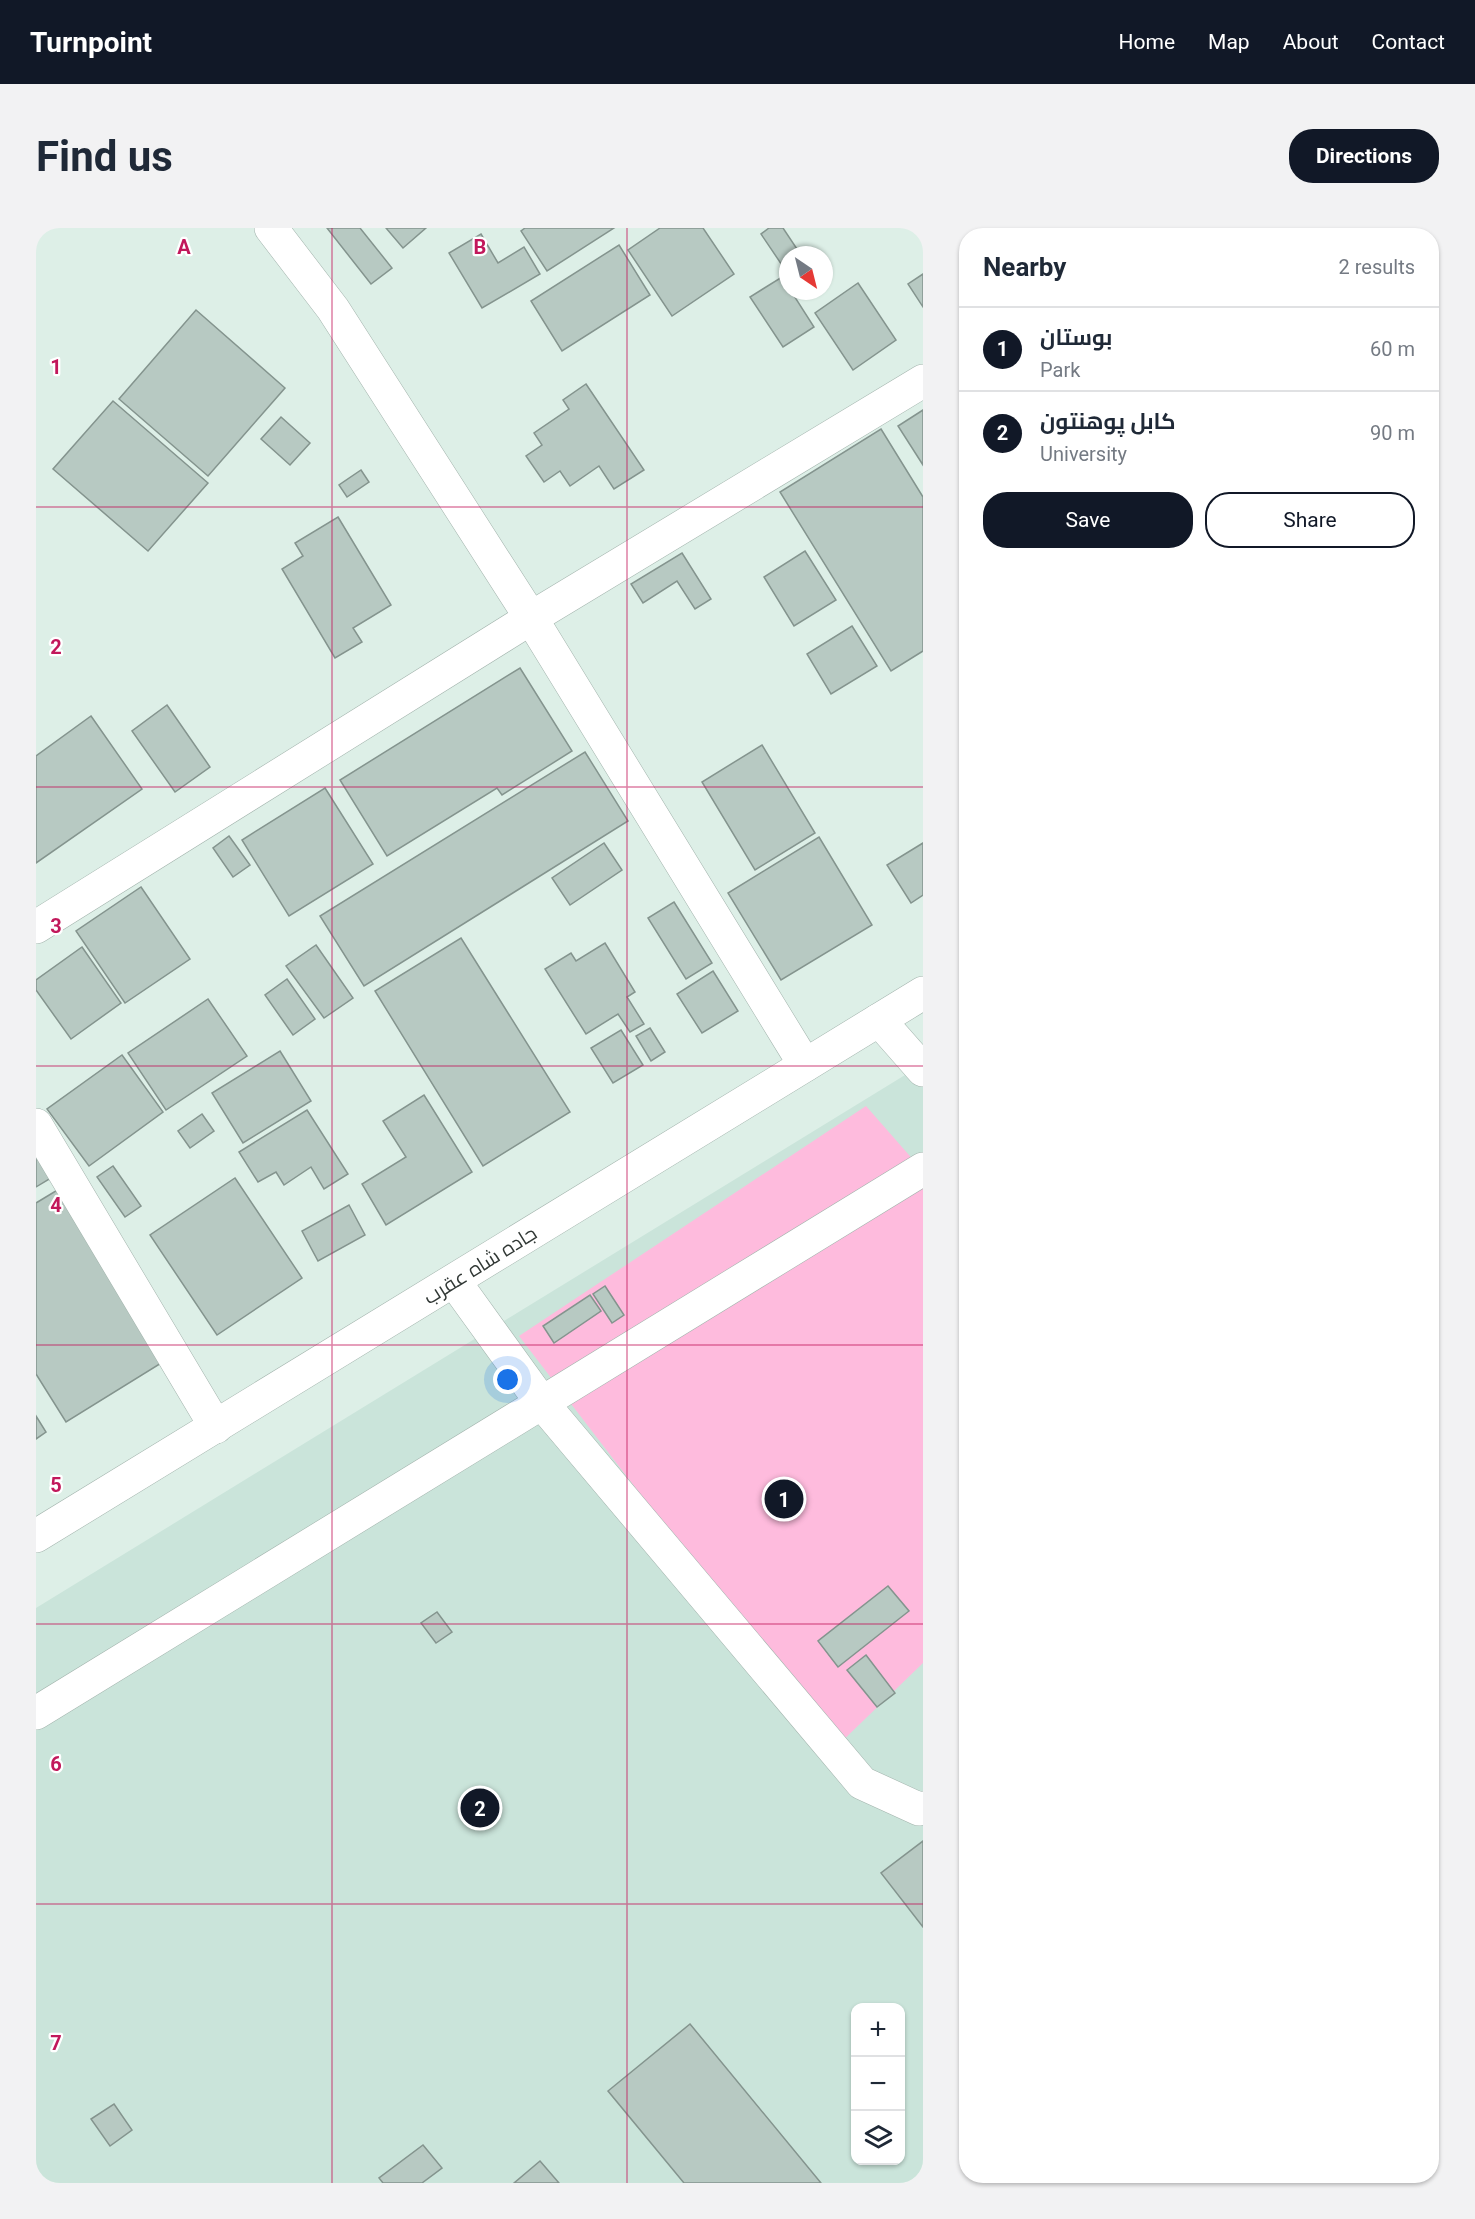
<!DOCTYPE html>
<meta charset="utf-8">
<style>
body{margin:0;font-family:Roboto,Cairo,sans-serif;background:#f2f2f3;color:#1f2937}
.controls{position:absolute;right:18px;bottom:18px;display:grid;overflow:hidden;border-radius:12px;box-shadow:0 2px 4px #0004}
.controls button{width:54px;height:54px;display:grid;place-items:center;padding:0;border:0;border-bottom:2px solid #e0e1e3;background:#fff;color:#1f2937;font:30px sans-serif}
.compass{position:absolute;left:743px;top:18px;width:54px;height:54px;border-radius:50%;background:#fff;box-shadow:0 2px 4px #0004;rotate:145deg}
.you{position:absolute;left:472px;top:1152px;width:21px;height:21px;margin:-15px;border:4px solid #fff;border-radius:50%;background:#1a73e8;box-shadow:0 0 0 9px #1a73e833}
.badge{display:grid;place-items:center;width:39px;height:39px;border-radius:50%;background:#111827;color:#fff;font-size:20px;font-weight:700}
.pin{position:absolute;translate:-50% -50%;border:3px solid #fff;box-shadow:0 2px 6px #0006}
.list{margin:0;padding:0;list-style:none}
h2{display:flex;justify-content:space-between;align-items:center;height:78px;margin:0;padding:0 24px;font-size:26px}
h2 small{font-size:20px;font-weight:400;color:#747a83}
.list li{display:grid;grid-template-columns:39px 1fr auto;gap:18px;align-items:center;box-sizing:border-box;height:84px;padding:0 24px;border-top:2px solid #e0e1e3}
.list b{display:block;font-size:22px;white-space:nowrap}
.list p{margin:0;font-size:20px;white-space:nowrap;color:#747a83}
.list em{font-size:20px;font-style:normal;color:#747a83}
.actions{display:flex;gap:12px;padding:18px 24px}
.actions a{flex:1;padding:14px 0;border:2px solid #111827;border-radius:24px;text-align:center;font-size:21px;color:#111827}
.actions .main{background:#111827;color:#fff}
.icon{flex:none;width:33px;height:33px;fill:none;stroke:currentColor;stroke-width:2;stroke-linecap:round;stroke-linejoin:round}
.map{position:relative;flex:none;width:887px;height:1955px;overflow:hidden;border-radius:24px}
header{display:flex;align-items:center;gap:36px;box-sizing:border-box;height:84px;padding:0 30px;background:#111827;color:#fff}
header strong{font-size:28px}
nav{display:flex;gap:33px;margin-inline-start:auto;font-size:21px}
.intro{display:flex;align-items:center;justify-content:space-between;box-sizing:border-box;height:144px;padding:0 36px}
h1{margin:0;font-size:42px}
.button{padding:15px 27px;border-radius:24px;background:#111827;color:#fff;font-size:21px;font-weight:700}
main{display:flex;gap:36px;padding:0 36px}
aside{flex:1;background:#fff;border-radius:24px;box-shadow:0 2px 4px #0004}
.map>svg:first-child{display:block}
.built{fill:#cae4da;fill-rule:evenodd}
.green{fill:#febbdd}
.building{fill:#b7c9c2;stroke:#84948e;stroke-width:1.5}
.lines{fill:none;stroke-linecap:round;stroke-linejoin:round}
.minor-casing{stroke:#a3b4ad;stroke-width:34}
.highway-casing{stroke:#a3b4ad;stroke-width:34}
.minor{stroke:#fff;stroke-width:33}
.highway{stroke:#fff;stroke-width:33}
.grid{fill:none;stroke:#c2185b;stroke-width:1.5;stroke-opacity:0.55}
.labels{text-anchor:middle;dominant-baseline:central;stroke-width:4.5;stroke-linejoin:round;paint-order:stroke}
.street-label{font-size:20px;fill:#313835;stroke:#fff}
.grid-label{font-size:20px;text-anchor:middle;font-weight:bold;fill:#c2185b;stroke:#fff;stroke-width:4.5;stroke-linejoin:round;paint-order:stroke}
</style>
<header>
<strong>Turnpoint</strong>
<nav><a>Home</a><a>Map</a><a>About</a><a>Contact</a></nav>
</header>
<div class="intro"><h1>Find us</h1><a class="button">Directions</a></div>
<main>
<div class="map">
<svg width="887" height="1955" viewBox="0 0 887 1955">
<rect width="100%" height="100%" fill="#ddefe7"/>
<path class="built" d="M 887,836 L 887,1955 L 0,1955 L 0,1380 ZM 820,1780 L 864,1780 L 864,1932 L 820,1932 Z"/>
<polygon class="green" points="830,878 887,943 887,1435 799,1520 483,1108"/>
<g class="building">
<polygon points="291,0 324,0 356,40 335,56"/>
<polygon points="350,0 390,0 367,20"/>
<polygon points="489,0 578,0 511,43 485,3"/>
<polygon points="624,0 667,0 698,46 636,88 592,22"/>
<polygon points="733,0 747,0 765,27 752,27 752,46 725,6"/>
<polygon points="445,6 462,35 488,19 504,46 446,80 413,25"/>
<polygon points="583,17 614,67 526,123 495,73"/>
<polygon points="887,46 887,79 872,56"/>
<polygon points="746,49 752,58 752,63 755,63 778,99 747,119 714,69"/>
<polygon points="822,55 860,112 817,142 779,85"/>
<polygon points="160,82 249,160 172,248 83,171"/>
<polygon points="550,156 608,242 578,261 563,238 534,258 524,243 508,254 490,228 506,217 498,205 533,181 527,172"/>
<polygon points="77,173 172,255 112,323 17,241"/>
<polygon points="887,182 887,237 862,198"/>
<polygon points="245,189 274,215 254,237 225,211"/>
<polygon points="845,201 887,269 887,423 855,443 744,264"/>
<polygon points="325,242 333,254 311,269 303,257"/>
<polygon points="302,289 355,377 317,400 326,414 299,430 246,341 267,328 259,315"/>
<polygon points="769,323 800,372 758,398 728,349"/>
<polygon points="646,325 675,371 659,381 641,353 607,375 595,356"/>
<polygon points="816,398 841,438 795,466 771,426"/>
<polygon points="484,440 536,523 466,567 461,560 351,628 304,552"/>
<polygon points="131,477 174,539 139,564 96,503"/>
<polygon points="55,488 106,561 0,635 0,528"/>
<polygon points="726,517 779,605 719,642 666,554"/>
<polygon points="549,524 592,593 328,758 284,688"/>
<polygon points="289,560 337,636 253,688 206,612"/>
<polygon points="193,608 214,637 197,649 177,620"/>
<polygon points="783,609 836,697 745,752 692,665"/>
<polygon points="568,615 586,642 534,677 516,650"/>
<polygon points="887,615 887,667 875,675 851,637"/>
<polygon points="105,659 154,731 89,775 40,703"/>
<polygon points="638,674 676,735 650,751 612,690"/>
<polygon points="425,710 534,884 447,938 339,763"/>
<polygon points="569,715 599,764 591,769 608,796 594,804 582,786 550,806 509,741 535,725 540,733"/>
<polygon points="280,717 317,770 288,790 250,738"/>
<polygon points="46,719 85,775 35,811 0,762 0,752"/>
<polygon points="677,743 702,783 666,805 641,766"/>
<polygon points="251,751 279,791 257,807 229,767"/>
<polygon points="172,771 211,828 130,882 92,825"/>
<polygon points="614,800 629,824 615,833 600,808"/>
<polygon points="585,802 607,837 577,855 555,820"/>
<polygon points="244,823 275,873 207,915 176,865"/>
<polygon points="86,827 127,884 53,938 11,881"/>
<polygon points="388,867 436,944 350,997 326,956 370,929 347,893"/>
<polygon points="271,882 312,946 288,961 275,939 248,957 240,944 222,954 203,924"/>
<polygon points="166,886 178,903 154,920 142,903"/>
<polygon points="0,927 15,950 0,959"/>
<polygon points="77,938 105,978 89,989 61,949"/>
<polygon points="199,950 266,1050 181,1107 114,1007"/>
<polygon points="28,958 135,1129 30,1194 0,1146 0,975"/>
<polygon points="313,977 329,1007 282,1033 266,1003"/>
<polygon points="569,1058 588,1087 576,1095 557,1066"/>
<polygon points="554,1067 565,1083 518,1115 507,1098"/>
<polygon points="0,1188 10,1204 0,1211"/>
<polygon points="852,1358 873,1383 802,1439 782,1413"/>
<polygon points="401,1384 416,1404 400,1415 385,1395"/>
<polygon points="830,1427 859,1465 841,1479 811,1442"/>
<polygon points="887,1613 887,1699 845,1645"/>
<polygon points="654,1796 785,1955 648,1955 572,1863"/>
<polygon points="78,1876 96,1902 74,1918 55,1891"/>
<polygon points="387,1917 406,1940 386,1955 347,1955 343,1950"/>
<polygon points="504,1933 523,1955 478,1955"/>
</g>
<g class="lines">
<g class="minor-casing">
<g id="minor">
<polyline points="235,0 297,81 495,390 769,837"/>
<polyline points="0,699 495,390 887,153"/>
<polyline points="843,792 887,842"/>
<polyline points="0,897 180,1199"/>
<polyline points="418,1053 506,1175 826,1555 883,1581 887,1580"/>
<polyline points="0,1485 887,941"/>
</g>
</g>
<g class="highway-casing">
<polyline id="highway" points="0,1308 887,765"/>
</g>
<use href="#minor" class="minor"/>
<use href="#highway" class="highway"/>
</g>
<path class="grid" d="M 296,0 L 296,1955M 591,0 L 591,1955M 0,279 L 887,279M 0,559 L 887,559M 0,838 L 887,838M 0,1117 L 887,1117M 0,1396 L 887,1396M 0,1676 L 887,1676"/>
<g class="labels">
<g class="street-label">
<text transform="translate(444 1037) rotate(-32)">جاده شاه عقرب</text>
</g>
</g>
<g class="grid-label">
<text x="148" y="26">A</text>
<text x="444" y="26">B</text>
<text x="20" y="146">1</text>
<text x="20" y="426">2</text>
<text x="20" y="705">3</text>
<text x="20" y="984">4</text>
<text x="20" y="1264">5</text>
<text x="20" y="1543">6</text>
<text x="20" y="1822">7</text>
</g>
</svg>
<div class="controls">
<button>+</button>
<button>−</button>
<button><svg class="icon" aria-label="layers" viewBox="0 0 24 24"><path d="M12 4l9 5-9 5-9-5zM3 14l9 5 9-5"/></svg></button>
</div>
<svg class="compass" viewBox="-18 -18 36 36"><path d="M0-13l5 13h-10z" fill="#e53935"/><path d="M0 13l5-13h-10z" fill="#747a83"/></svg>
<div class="you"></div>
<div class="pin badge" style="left:748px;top:1271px">1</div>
<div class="pin badge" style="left:444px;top:1580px">2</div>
</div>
<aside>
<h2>Nearby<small>2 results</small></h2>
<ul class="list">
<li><span class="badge">1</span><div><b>بوستان</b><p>Park</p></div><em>60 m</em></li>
<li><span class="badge">2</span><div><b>کابل پوهنتون</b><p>University</p></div><em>90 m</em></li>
</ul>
<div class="actions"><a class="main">Save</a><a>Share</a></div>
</aside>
</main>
